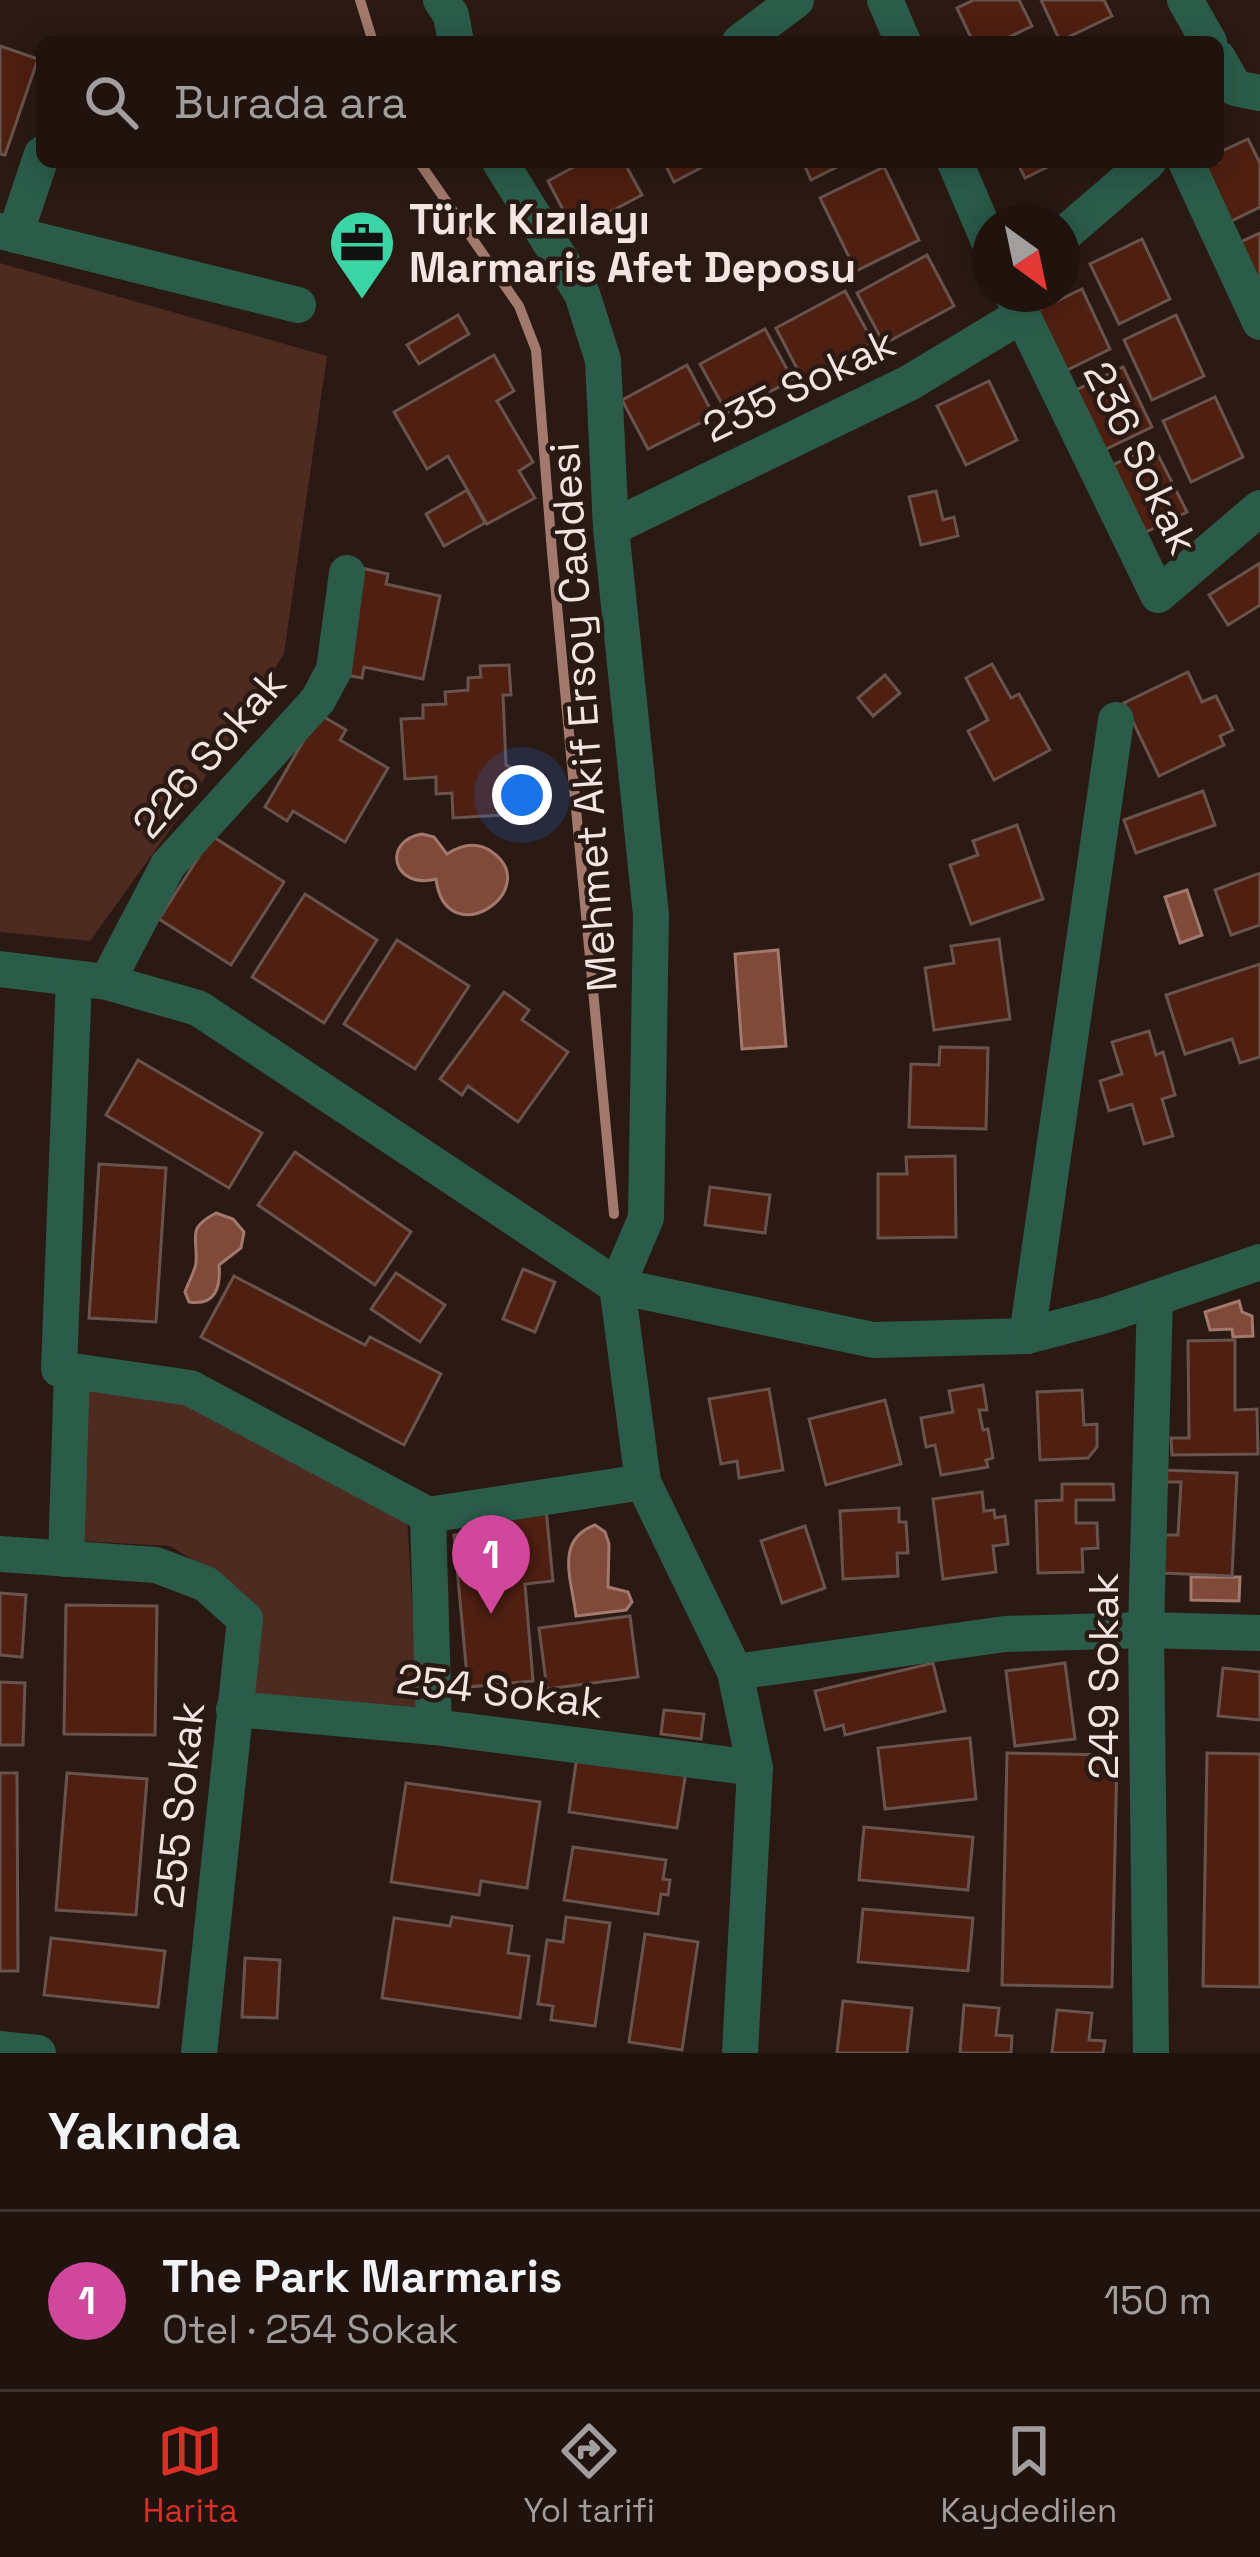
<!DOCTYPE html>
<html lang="tr">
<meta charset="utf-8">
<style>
body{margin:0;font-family:"Space Grotesk",sans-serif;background:#281c17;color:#f1f3f6}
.compass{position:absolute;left:972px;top:204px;width:108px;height:108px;border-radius:50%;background:#20130e;box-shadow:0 6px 30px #0003;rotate:147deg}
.you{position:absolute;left:522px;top:795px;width:42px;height:42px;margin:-30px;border:9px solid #fff;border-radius:50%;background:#1a73e8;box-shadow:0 0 0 18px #1a73e833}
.badge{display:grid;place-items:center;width:78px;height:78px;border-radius:50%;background:#d93025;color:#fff;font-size:39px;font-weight:700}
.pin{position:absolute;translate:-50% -99px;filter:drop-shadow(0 3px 6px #0008)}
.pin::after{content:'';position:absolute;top:63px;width:42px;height:36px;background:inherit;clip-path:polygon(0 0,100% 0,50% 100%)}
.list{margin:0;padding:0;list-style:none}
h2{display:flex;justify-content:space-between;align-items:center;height:156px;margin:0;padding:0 48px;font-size:51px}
h2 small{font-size:39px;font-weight:400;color:#a29e9e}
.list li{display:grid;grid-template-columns:78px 1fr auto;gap:36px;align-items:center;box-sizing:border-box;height:180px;padding:0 48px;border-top:3px solid #3d322e}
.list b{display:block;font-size:45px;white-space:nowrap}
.list p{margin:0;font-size:39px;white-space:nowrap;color:#a29e9e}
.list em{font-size:39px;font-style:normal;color:#a29e9e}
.icon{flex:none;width:66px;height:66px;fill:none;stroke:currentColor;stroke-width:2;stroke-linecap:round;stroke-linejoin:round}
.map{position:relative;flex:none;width:1260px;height:2053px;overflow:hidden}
.search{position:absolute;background:#20130e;box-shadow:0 6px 30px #0003;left:36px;right:36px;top:36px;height:132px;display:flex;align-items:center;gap:30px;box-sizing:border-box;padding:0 42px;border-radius:18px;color:#a29e9e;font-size:45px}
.sheet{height:336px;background:#20130e}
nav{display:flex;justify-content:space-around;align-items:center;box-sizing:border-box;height:168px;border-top:3px solid #3d322e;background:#20130e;font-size:33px;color:#a29e9e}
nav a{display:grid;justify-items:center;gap:6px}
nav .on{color:#d93025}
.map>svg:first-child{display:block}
.green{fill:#4d2b21}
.water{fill:#7f4a3a;stroke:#a2796c;stroke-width:3}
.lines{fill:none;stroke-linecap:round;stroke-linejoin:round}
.stream{stroke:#a2796c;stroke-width:10}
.building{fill:#4f1f11;stroke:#69544d;stroke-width:3}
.minor{stroke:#2b5c4a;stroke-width:36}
.labels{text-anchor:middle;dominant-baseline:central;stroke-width:9;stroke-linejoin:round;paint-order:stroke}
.poi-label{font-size:42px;font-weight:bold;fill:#f3e6e2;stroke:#2b1913;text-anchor:start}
.street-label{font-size:42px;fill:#f3e6e2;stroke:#2b1913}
</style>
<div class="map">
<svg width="1260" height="2053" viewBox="0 0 1260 2053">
<rect width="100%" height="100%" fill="#2b1913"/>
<g class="green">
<polygon points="0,263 327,356 284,654 182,813 90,941 0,932"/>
<polygon points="80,1382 186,1402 407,1518 419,1715 251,1696 220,1576 170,1546 81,1541"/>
</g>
<g class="water">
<path d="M 422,834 L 434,837 L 447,854 C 461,845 477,841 492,852 C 545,890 446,956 436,879 C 393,890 381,841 422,834 Z"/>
<polygon points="1187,890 1202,935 1180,943 1165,897"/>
<polygon points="778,950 786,1046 742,1049 735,954"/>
<path d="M 216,1213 L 233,1219 L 244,1232 L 241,1248 L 219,1265 C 221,1288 215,1306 189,1302 L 185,1292 C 188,1283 195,1271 196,1263 C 198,1235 186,1229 216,1213 Z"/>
<polygon points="1239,1301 1242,1312 1252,1316 1253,1336 1233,1337 1232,1329 1210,1330 1205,1312"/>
<path d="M 595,1525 L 605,1532 L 609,1544 L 608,1587 L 628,1592 L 632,1602 L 626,1610 L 576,1616 C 572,1580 554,1540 595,1525 Z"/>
<polygon points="1191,1577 1240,1577 1239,1601 1191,1600"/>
</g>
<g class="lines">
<g class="stream">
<polyline points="360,0 373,42"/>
<polyline points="419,162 519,306 536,350 552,552 614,1214"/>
</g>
</g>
<g class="building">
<polygon points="974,0 1019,0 1032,26 999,42 973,42 957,8"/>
<polygon points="1041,0 1104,0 1112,16 1060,41"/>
<polygon points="0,46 38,59 5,155 0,154"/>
<polygon points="1248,139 1260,163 1260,207 1225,224 1199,162 1218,162 1218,153"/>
<polygon points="583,162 624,162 642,195 574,231 548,181"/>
<polygon points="664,162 712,162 674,182"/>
<polygon points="803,162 847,162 811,180"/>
<polygon points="1017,162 1058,162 1025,178"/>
<polygon points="884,167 919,240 856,271 820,198"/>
<polygon points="1260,233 1260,299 1234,245"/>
<polygon points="1142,239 1170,299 1119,324 1090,264"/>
<polygon points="927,255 954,306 884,344 857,293"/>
<polygon points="1082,289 1110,349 1059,374 1030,314"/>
<polygon points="845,291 873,342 803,380 776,328"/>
<polygon points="458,315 469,334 419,364 407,345"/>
<polygon points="1176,315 1204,376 1152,400 1124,340"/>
<polygon points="765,329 793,380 727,413 700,364"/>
<polygon points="494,355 514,391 497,401 533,462 519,471 535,498 487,524 448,456 427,469 394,412"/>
<polygon points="687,365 714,416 648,449 622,400"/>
<polygon points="1123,367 1152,427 1100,452 1072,392"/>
<polygon points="989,381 1017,440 966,465 937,406"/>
<polygon points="1215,397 1243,457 1191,482 1163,421"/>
<polygon points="1153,445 1187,512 1142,534 1109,467"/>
<polygon points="467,490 485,523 444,546 426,514"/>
<polygon points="936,491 943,520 954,517 958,536 921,545 909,497"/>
<polygon points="1260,563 1260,605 1228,625 1209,595"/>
<polygon points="357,567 388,574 386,584 440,596 423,679 364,667 362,678 335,673"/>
<polygon points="992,664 1011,698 1019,694 1050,750 994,780 968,731 988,720 966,678"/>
<polygon points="509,665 511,695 503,695 506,765 516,770 519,814 453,818 452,793 436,794 436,777 405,779 401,719 423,718 423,705 446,704 445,692 468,690 468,678 481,677 480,666"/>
<polygon points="1188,672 1202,702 1216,696 1233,730 1220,736 1224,745 1159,776 1124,703"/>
<polygon points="885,675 900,693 873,716 858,698"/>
<polygon points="319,714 346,730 340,740 388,768 345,842 293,811 287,821 265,807"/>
<polygon points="1203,791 1215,825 1136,853 1124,820"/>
<polygon points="1017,825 1043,899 971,924 950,865 978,855 973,841"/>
<polygon points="212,836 284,882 231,965 159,919"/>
<polygon points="1260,873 1260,925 1231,935 1215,890"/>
<polygon points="305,894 377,940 324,1023 252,977"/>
<polygon points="999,939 1010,1019 934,1030 925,968 954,963 951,946"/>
<polygon points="397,940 469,986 415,1069 344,1024"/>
<polygon points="1260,964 1260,1057 1240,1063 1232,1039 1185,1054 1166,995"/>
<polygon points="504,992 529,1010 522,1020 568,1052 518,1122 468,1086 462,1095 440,1079"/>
<polygon points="1149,1031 1156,1055 1163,1052 1175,1095 1162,1099 1173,1136 1144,1144 1132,1104 1109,1111 1100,1081 1122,1074 1112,1042"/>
<polygon points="940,1047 988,1048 986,1129 909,1127 911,1064 939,1065"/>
<polygon points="138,1060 262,1133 229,1188 106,1115"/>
<polygon points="295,1152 411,1232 375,1285 258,1205"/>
<polygon points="955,1156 956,1237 878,1238 878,1174 907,1174 906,1157"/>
<polygon points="99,1164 166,1168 156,1322 89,1318"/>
<polygon points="710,1187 770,1195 765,1233 705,1225"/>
<polygon points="523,1269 555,1282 535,1332 503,1319"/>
<polygon points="396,1273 445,1305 420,1342 371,1309"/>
<polygon points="234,1276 365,1345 370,1337 441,1374 404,1445 201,1337"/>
<polygon points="1235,1340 1235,1410 1257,1409 1258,1454 1172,1455 1171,1438 1189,1438 1188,1341"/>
<polygon points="983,1385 987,1410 979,1410 983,1430 988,1429 993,1458 986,1460 988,1467 941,1475 935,1445 926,1447 921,1418 953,1412 949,1391"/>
<polygon points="769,1389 783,1470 739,1478 737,1461 721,1464 709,1399"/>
<polygon points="1082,1390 1084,1425 1097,1424 1097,1447 1088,1458 1040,1460 1037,1392"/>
<polygon points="885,1400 901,1464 826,1485 809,1419"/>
<polygon points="1164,1470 1237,1473 1232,1576 1163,1573 1165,1535 1178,1535 1181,1482 1163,1482"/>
<polygon points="1062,1484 1113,1484 1114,1500 1076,1500 1076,1523 1097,1523 1098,1548 1082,1549 1083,1572 1038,1573 1036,1501 1062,1500"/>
<polygon points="982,1492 984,1511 994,1510 995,1518 1005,1516 1008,1544 993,1546 996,1572 943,1579 933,1499"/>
<polygon points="899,1508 899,1522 906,1522 908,1553 897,1553 898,1576 843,1579 840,1511"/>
<polygon points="546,1509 553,1581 525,1584 533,1681 468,1687 454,1535 480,1532 479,1515"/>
<polygon points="805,1526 825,1588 782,1603 761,1541"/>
<polygon points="0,1593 26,1595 22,1657 0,1655"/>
<polygon points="66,1605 157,1606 155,1735 64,1734"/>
<polygon points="630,1616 638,1677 547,1689 539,1628"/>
<polygon points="933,1663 945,1711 845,1735 843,1725 825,1730 815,1691"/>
<polygon points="1065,1663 1075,1739 1015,1746 1006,1671"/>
<polygon points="1223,1668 1260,1672 1260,1720 1218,1716"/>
<polygon points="0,1682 25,1683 23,1745 0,1745"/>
<polygon points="664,1710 704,1714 701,1739 661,1734"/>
<polygon points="970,1738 976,1799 885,1809 878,1748"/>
<polygon points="1007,1753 1117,1755 1112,1987 1002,1985"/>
<polygon points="1207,1753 1260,1754 1260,1987 1203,1986"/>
<polygon points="577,1756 686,1772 677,1828 569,1812"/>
<polygon points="0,1773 17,1773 18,1971 0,1971"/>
<polygon points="67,1773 147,1779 136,1915 56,1910"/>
<polygon points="406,1783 540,1802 527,1888 481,1881 479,1895 391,1882"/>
<polygon points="864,1827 973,1837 968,1890 859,1880"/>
<polygon points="573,1847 666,1860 663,1879 670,1880 668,1895 661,1894 658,1914 564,1900"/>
<polygon points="863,1909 973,1918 968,1971 858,1962"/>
<polygon points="452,1917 512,1926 508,1953 529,1956 520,2018 382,1998 394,1918 450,1926"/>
<polygon points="566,1917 610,1923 595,2026 551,2020 553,2006 538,2004 547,1940 563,1942"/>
<polygon points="645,1934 698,1942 682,2050 629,2042"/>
<polygon points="51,1938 165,1951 158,2007 44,1995"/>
<polygon points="245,1958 280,1960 277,2018 242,2017"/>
<polygon points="843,2001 912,2008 907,2053 837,2053"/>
<polygon points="964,2005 999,2008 996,2035 1012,2036 1011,2053 960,2053"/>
<polygon points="1057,2010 1092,2013 1089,2040 1105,2041 1103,2053 1052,2053"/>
</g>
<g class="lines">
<g class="minor">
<polyline points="441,0 451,15 456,42"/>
<polyline points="885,0 903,42"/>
<polyline points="1185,0 1209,42"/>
<polyline points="740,42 796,0"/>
<polyline points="1218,58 1235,88 1260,93"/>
<polyline points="500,162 582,294 603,360 611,528 651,915 646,1218 617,1286 643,1482 735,1672 755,1768 740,2053"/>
<polyline points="955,162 990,244"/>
<polyline points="1186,162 1260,322"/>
<polyline points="0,231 298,305"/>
<polyline points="15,235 42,154"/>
<polyline points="1062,236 1148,162"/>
<polyline points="1012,294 1158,595 1260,508"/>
<polyline points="611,528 909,383 1022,315"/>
<polyline points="0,969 107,982 198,1008 617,1286 873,1340 1027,1336 1106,1315 1260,1262"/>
<polyline points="74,978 59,1369 190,1388 428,1515"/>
<polyline points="107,982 168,865 318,700 334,670 347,573"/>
<polyline points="1027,1336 1116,720"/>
<polyline points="0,1554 156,1565 206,1584 245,1619 199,2053"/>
<polyline points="66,1559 72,1371"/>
<polyline points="735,1672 1005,1634 1146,1630 1260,1633"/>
<polyline points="234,1709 434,1727 755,1768"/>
<polyline points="434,1727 428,1515 643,1482"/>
<polyline points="0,2049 38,2053"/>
<polyline points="1151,2053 1146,1630 1155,1298"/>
</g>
</g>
<defs>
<g id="office-pin" transform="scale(3.45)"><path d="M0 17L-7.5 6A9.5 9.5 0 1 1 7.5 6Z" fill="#3bd4a4" stroke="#2b1913"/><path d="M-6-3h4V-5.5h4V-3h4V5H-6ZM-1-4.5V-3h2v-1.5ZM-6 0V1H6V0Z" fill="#111"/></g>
</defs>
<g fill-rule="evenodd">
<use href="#office-pin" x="362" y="243"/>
</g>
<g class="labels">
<g class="poi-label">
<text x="409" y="219">Türk Kızılayı<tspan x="409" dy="48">Marmaris Afet Deposu</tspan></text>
</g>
<g class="street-label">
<text transform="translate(799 385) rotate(-26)">235 Sokak</text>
<text transform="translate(1141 458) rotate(64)">236 Sokak</text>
<text transform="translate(583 717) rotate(-94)">Mehmet Akif Ersoy Caddesi</text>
<text transform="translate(209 753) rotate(-49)">226 Sokak</text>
<text transform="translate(1103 1676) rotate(-90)">249 Sokak</text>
<text transform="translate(500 1691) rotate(7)">254 Sokak</text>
<text transform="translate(179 1805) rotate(-84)">255 Sokak</text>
</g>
</g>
</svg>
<svg class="compass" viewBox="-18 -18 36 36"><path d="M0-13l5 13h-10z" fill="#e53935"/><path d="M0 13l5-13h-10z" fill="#a29e9e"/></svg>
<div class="you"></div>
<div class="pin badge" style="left:491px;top:1614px;background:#d1479c">1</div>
<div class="search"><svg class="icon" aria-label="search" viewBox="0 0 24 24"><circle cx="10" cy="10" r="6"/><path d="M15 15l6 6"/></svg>Burada ara</div>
</div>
<section class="sheet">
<h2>Yakında<small></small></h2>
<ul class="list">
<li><span class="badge" style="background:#d1479c">1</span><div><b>The Park Marmaris</b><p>Otel · 254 Sokak</p></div><em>150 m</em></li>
</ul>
</section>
<nav>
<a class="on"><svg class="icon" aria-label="map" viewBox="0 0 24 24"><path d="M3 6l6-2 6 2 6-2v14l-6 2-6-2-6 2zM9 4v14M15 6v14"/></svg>Harita</a>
<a><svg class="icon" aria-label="directions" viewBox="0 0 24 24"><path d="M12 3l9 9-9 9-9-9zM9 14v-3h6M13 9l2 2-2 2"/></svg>Yol tarifi</a>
<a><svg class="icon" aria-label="saved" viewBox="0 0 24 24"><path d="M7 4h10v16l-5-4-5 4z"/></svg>Kaydedilen</a>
</nav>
